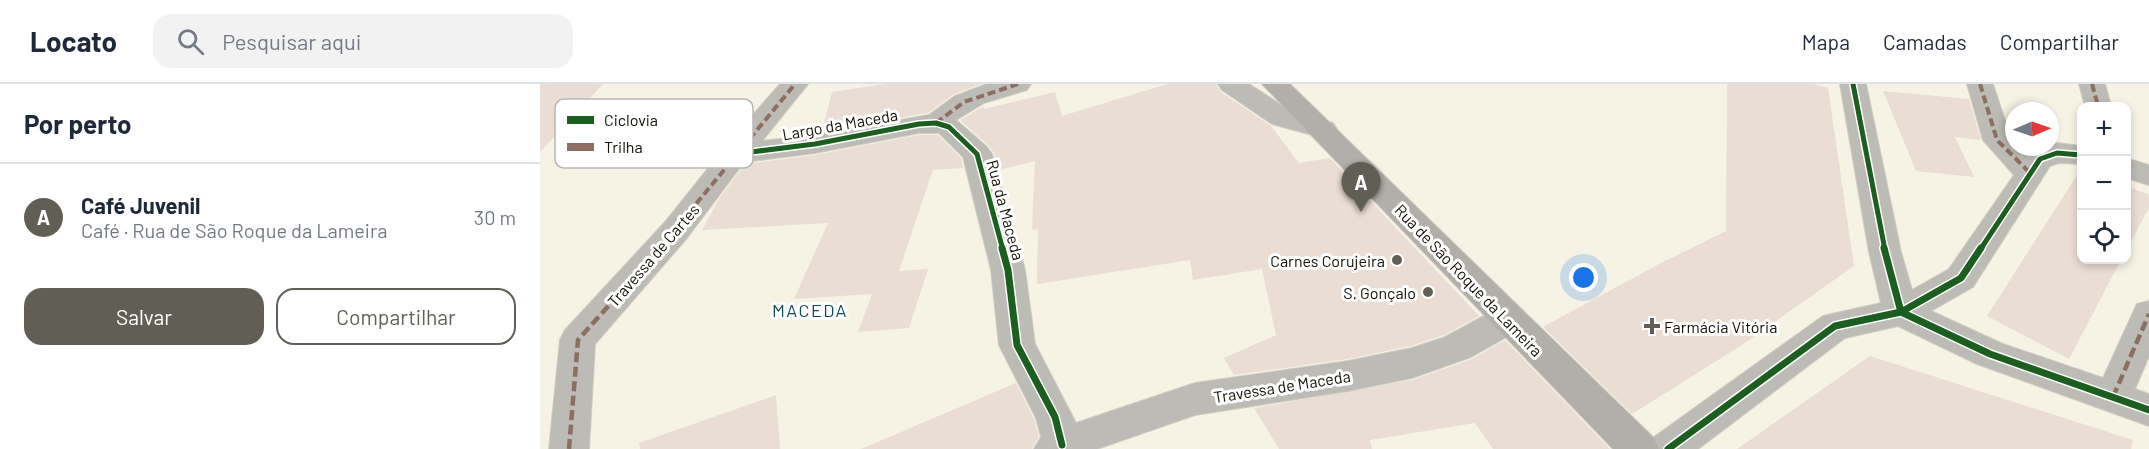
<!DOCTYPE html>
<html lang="pt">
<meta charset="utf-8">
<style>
body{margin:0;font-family:Barlow,sans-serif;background:#f2f2f3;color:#1f2937}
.controls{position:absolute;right:18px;top:18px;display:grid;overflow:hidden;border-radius:12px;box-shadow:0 3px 9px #0003}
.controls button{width:54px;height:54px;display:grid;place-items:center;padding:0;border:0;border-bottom:2px solid #e0e1e3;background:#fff;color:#1f2937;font:30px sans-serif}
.compass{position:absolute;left:1465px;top:18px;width:54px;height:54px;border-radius:50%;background:#fff;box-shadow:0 3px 9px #0003;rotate:88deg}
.you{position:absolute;left:1044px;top:194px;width:21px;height:21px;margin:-15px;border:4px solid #fff;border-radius:50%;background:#1a73e8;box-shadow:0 0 0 9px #1a73e833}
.badge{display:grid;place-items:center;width:39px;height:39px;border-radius:50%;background:#615f55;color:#fff;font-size:20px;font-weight:700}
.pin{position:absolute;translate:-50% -50px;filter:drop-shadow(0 2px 3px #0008)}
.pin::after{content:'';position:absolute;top:32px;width:21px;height:18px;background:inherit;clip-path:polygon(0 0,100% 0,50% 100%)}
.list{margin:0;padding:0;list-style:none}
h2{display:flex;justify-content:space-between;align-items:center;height:78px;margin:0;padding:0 24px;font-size:26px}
h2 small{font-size:20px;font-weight:400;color:#747a83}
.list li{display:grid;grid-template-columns:39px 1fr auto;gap:18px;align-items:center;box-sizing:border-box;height:108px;padding:0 24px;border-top:2px solid #e0e1e3}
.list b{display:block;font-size:22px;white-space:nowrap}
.list p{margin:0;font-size:20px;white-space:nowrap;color:#747a83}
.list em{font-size:20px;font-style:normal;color:#747a83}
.actions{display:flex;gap:12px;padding:18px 24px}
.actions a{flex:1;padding:14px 0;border:2px solid #615f55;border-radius:18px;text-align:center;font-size:21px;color:#615f55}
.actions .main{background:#615f55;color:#fff}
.icon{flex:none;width:33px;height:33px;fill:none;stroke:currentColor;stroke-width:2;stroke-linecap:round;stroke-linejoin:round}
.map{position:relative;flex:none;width:1609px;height:365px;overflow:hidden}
header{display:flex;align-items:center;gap:36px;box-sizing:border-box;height:84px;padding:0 30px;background:#fff;border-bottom:2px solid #e0e1e3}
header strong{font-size:28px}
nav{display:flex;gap:33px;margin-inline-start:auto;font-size:21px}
.search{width:420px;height:54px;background:#f2f2f3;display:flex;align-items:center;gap:15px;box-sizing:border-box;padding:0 21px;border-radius:18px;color:#747a83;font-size:22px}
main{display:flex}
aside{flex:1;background:#fff}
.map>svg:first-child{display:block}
.building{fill:#e9ddd4}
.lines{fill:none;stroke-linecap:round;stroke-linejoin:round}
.street-casing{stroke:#d0cec3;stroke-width:2}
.secondary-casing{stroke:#d0cec3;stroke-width:2}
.street{fill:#bdbbb5;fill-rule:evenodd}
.secondary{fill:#b2afaa;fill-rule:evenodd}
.quiet-far1{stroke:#8d6e63;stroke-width:4;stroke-dasharray:8 4;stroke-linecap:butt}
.quiet{stroke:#8d6e63;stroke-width:4.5;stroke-dasharray:10 4.5;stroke-linecap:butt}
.cycleway-far1-casing{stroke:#fff;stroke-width:8}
.cycleway-casing{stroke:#fff;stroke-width:10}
.cycleway-far1{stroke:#1b5e20;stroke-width:5}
.cycleway{stroke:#1b5e20;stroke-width:7}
.poi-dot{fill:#615f55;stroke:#fff;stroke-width:2}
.labels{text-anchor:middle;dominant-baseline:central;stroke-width:6;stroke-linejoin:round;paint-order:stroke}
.street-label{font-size:16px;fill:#110f07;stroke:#fff}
.poi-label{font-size:16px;fill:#110f07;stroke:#fff;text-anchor:end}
.neighbourhood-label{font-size:18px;letter-spacing:1.5px;fill:#0d4c50;stroke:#fff}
.key{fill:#fff;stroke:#b8b7b5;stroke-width:1.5}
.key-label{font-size:16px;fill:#110f07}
</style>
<header>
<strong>Locato</strong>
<div class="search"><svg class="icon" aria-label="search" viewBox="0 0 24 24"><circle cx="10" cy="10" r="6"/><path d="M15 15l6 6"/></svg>Pesquisar aqui</div>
<nav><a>Mapa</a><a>Camadas</a><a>Compartilhar</a></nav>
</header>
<main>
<aside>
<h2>Por perto<small></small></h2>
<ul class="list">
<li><span class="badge">A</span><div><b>Café Juvenil</b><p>Café · Rua de São Roque da Lameira</p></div><em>30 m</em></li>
</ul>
<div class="actions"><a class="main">Salvar</a><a>Compartilhar</a></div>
</aside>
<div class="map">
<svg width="1609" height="365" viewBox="0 0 1609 365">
<rect width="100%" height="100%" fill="#f6f3e5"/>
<g class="building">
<polygon points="0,0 63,0 0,68"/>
<polygon points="345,0 441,0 414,10 388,29 282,47 292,8"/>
<polygon points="627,0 676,0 681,8 731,42 759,79 790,74 939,232 904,251 871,262 808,275 694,291 684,274 736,251 722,185 653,196 650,176 497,200 498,145 492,146 495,77 459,86 454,69 449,62 420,36 444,22 444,25 515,8 522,32"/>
<polygon points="1187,0 1273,0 1288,4 1314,182 1202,261 1092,330 1003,243 1117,181 1186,147"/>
<polygon points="1343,7 1429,15 1441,56 1415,53 1434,93 1376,87"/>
<polygon points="379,51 398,51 421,74 423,84 393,86 359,187 388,185 369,244 318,248 332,210 254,215 288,139 162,146 180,113 205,80 275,71"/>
<polygon points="1542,83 1542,176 1581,176 1529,275 1447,232"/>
<polygon points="1587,102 1609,111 1609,123 1587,166"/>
<polygon points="965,256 1070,365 953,365 935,339 830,356 832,365 739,365 714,324 872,296 932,275"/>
<polygon points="1330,272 1593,356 1591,365 1197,365"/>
<polygon points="476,299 494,335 499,353 492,365 321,365"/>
<polygon points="236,311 240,365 100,365 99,359"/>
</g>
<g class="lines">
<g class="street-casing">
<g id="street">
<polygon points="240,0 268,0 222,57 275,51 389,31 415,12 447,0 491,0 487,6 444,19 416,36 447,63 452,70 485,186 495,260 536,339 655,299 808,277 872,264 905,253 955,226 967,222 979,226 984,236 979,246 931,273 872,294 808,307 655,331 557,365 494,365 501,353 496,334 459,261 451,186 423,73 399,49 379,49 275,69 204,78 147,154 55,260 49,365 9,365 20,256 25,246 125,138 185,63"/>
<polygon points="678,0 709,0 752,28 793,39 797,45 793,51 783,54 732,40 682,6"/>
<polygon points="1300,0 1326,0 1361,168 1372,206 1409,185 1474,91 1443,56 1427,0 1453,0 1470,52 1474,56 1474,63 1481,63 1488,70 1517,59 1542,62 1542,80 1519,79 1510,82 1433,203 1391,227 1463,260 1563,294 1597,220 1609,217 1609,272 1595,305 1609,310 1609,342 1437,280 1358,242 1305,254 1158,365 1108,365 1114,353 1283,232 1341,219 1329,168"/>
<polygon points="1539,0 1565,0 1571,22 1545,22"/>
<polygon points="1586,74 1609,81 1609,101 1586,94"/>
</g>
</g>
<g class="secondary-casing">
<polygon id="secondary" points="722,0 750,0 1113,353 1119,365 1073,365"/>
</g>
<use href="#street" class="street"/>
<use href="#secondary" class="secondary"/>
<g class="quiet-far1">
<polyline points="1440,0 1457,56 1490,89"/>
<polyline points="1552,0 1558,22"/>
<polyline points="396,39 424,18 478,0"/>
<polyline points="118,166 255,0"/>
</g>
<g class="quiet">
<polyline points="1573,313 1609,230"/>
<polyline points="29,365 38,256 120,164"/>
</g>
<g class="cycleway-far1-casing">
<g id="cycleway-far1">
<polyline points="1313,0 1345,166"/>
<polyline points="195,70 275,60 379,40 396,39 409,43 437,70 463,166"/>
<polyline points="1440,166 1500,75 1517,69 1541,71"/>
</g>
</g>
<g class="cycleway-casing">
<g id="cycleway">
<polyline points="462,164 468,186 477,261 515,333 522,361"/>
<polyline points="1344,164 1361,228 1421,194 1441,164"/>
<polyline points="1128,365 1295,242 1361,228 1450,270 1609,326"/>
</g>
</g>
<use href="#cycleway-far1" class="cycleway-far1"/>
<use href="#cycleway" class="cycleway"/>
</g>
<g class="poi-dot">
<circle cx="857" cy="176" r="6"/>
<circle cx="888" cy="208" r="6"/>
<path d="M1109 233h6v6h6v6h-6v6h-6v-6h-6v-6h6z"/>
</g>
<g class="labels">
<g class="street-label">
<text transform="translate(300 40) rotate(-10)">Largo da Maceda</text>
<text transform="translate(466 126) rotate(75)">Rua da Maceda</text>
<text transform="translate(113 171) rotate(-49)">Travessa de Cartes</text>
<text transform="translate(929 196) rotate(46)">Rua de São Roque da Lameira</text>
<text transform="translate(742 302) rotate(-9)">Travessa de Maceda</text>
</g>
<g class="poi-label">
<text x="845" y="176">Carnes Corujeira</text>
<text x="876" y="208">S. Gonçalo</text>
<text x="1124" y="242" text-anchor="start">Farmácia Vitória</text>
</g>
<g class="neighbourhood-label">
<text x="270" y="226">MACEDA</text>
</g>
</g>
<rect x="15" y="15" width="198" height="69" rx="9" class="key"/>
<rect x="27" y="32" width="27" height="8" fill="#1b5e20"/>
<rect x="27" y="59" width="27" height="8" fill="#8d6e63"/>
<g class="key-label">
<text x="64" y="42">Ciclovia</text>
<text x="64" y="69">Trilha</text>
</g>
</svg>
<div class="controls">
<button>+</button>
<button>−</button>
<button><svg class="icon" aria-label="locate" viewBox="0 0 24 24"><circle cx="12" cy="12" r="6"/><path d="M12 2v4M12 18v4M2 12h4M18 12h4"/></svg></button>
</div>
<svg class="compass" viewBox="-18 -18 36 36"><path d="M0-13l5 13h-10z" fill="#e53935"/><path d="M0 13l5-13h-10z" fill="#747a83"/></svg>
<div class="you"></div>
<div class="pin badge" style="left:821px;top:128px">A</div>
</div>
</main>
